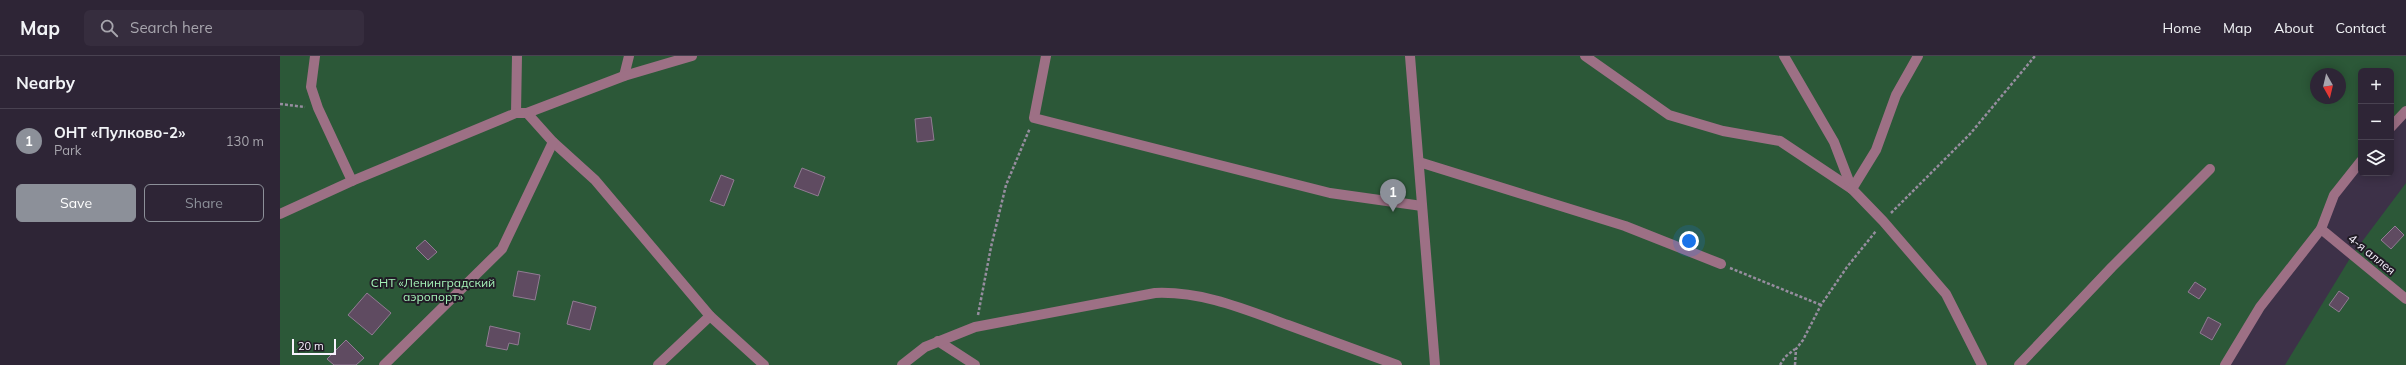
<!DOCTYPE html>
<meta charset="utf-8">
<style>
body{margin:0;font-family:Mulish,sans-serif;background:#362d3e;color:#f1f3f6}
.controls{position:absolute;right:12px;top:12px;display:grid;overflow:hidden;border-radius:6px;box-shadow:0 2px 10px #0003}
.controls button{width:36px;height:36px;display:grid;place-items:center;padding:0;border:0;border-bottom:1px solid #494251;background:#2e2536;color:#f1f3f6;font:20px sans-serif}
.compass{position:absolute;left:2030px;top:12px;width:36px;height:36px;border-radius:50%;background:#2e2536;box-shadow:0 2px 10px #0003;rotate:172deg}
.scale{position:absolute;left:12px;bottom:10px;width:44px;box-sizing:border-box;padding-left:4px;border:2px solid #f8f2fe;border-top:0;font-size:11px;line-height:14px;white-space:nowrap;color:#f8f2fe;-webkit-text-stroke:3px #211c26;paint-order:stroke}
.you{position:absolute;left:1409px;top:185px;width:14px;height:14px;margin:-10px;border:3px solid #fff;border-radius:50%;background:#1a73e8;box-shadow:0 0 0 6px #1a73e833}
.badge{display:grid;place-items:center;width:26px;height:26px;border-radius:50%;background:#8c9099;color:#fff;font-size:13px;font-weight:700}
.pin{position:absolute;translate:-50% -33px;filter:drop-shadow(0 1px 2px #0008)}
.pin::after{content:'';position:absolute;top:21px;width:14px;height:12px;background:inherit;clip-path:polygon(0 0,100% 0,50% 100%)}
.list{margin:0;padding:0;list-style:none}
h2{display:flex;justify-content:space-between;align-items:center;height:52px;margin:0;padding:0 16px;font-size:17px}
h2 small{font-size:13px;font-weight:400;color:#a7a5ad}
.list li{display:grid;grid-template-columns:26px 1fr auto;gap:12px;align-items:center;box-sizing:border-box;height:64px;padding:0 16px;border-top:1px solid #494251}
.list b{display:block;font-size:15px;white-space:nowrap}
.list p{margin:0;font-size:13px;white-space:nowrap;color:#a7a5ad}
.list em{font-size:13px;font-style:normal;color:#a7a5ad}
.actions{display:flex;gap:8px;padding:12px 16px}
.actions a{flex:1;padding:9px 0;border:1px solid #8c9099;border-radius:6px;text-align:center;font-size:14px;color:#8c9099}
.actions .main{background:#8c9099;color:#fff}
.icon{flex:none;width:22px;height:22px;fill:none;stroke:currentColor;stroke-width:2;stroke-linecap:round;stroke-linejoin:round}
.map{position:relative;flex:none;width:2126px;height:309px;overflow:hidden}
header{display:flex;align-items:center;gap:24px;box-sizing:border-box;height:56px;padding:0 20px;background:#2e2536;border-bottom:1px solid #494251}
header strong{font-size:19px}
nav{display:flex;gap:22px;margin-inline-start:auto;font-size:14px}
.search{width:280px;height:36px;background:#362d3e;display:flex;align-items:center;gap:10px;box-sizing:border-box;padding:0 14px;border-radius:6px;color:#a7a5ad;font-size:15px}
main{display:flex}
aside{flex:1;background:#2e2536}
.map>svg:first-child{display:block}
.garden{fill:#2c5838;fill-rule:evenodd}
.building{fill:#5f4b61;stroke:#917b93}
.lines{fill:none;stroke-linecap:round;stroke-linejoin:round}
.path{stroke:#968d9f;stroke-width:2.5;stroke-dasharray:3 2;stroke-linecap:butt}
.minor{stroke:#9d7085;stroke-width:10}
.labels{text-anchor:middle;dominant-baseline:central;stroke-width:4;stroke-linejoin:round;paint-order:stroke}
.street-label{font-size:12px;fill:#f8f2fe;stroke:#211c26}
.park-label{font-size:12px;fill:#a4f1b7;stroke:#211c26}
</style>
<header>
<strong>Map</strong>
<div class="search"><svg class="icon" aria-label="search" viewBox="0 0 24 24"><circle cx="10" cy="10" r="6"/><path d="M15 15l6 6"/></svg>Search here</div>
<nav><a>Home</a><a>Map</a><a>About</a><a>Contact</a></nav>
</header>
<main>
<aside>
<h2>Nearby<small></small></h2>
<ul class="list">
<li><span class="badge">1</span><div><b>ОНТ «Пулково-2»</b><p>Park</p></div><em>130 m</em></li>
</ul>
<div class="actions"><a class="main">Save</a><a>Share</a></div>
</aside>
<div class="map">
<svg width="2126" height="309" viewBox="0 0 2126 309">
<rect width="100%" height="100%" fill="#3d3148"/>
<g class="garden">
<path d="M 0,0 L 2126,0 L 2126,55 L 2111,73 L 2111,15 L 2081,15 L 2081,108 L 2054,139 L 2041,173 L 1945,309 L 0,309 ZM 2036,18 L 2060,18 L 2060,42 L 2036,42 Z"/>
<polygon points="2126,127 2126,309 2005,309 2072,199"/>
</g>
<g class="building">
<polygon points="651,61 654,84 637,86 635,63"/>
<polygon points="522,112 545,121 538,140 514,131"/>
<polygon points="441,119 454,124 444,150 430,145"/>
<polygon points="2115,170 2124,179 2111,193 2101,184"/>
<polygon points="145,184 157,196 148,204 136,192"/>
<polygon points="238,215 260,219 255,244 233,240"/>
<polygon points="1915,226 1926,233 1919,243 1908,236"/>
<polygon points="2059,235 2069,242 2059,256 2049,249"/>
<polygon points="87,237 111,257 92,279 68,259"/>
<polygon points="293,245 316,251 310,274 287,268"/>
<polygon points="1928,261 1941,268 1932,284 1920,277"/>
<polygon points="210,270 240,277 238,289 229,287 227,294 206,290"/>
<polygon points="66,284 84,302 76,309 54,309 47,303"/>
</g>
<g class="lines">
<g class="path">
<polyline points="0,48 25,51"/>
<polyline points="1611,157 1690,78 1755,0"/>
<polyline points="1450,212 1541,249"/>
<polyline points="698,259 711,191 726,129 750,72"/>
<polyline points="1500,309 1505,301 1515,293"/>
<polyline points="1515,309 1516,293 1523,284 1541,249 1567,211 1596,175"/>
</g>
<g class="minor">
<polyline points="35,0 31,31 38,52 72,125"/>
<polyline points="766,0 754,62 1050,137 1142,150"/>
<polyline points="1130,0 1155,309"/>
<polyline points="1305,0 1389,59 1443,75 1500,85 1572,133 1603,165 1666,238 1702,309"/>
<polyline points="1504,0 1554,86 1572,133"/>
<polyline points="344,20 349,0"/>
<polyline points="236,57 237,0"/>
<polyline points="247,57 273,86 315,124 430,260 484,309"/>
<polyline points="2111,71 2126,55"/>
<polyline points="1139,106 1345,170 1441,208"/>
<polyline points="1572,133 1596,94 1616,39 1638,0"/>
<polyline points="0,158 72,125 236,57 247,57 344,20 412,0"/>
<polyline points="2041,173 2126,243"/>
<polyline points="658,285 695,309"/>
<polyline points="104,309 222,193 273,86"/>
<polyline points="378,309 430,260"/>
<path d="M 622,309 L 645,291 L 695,271 L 875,237 C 922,235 964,253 1008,269 C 1044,282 1081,296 1117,309"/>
<polyline points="1739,309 1832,211 1930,113"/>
<polyline points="1945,309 1980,251 2041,173 2054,139 2081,105"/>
</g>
</g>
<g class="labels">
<g class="street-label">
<text transform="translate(2092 198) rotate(39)">4-я аллея</text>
</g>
<g class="park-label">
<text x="153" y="226">СНТ «Ленинградский<tspan x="153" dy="14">аэропорт»</tspan></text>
</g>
</g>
</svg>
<div class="controls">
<button>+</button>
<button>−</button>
<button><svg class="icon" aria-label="layers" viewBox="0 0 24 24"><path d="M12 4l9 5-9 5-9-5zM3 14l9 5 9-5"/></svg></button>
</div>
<svg class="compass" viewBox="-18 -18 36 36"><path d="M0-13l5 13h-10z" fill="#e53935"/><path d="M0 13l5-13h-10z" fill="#a7a5ad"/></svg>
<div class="scale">20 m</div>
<div class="you"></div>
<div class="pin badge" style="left:1113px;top:156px">1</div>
</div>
</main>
